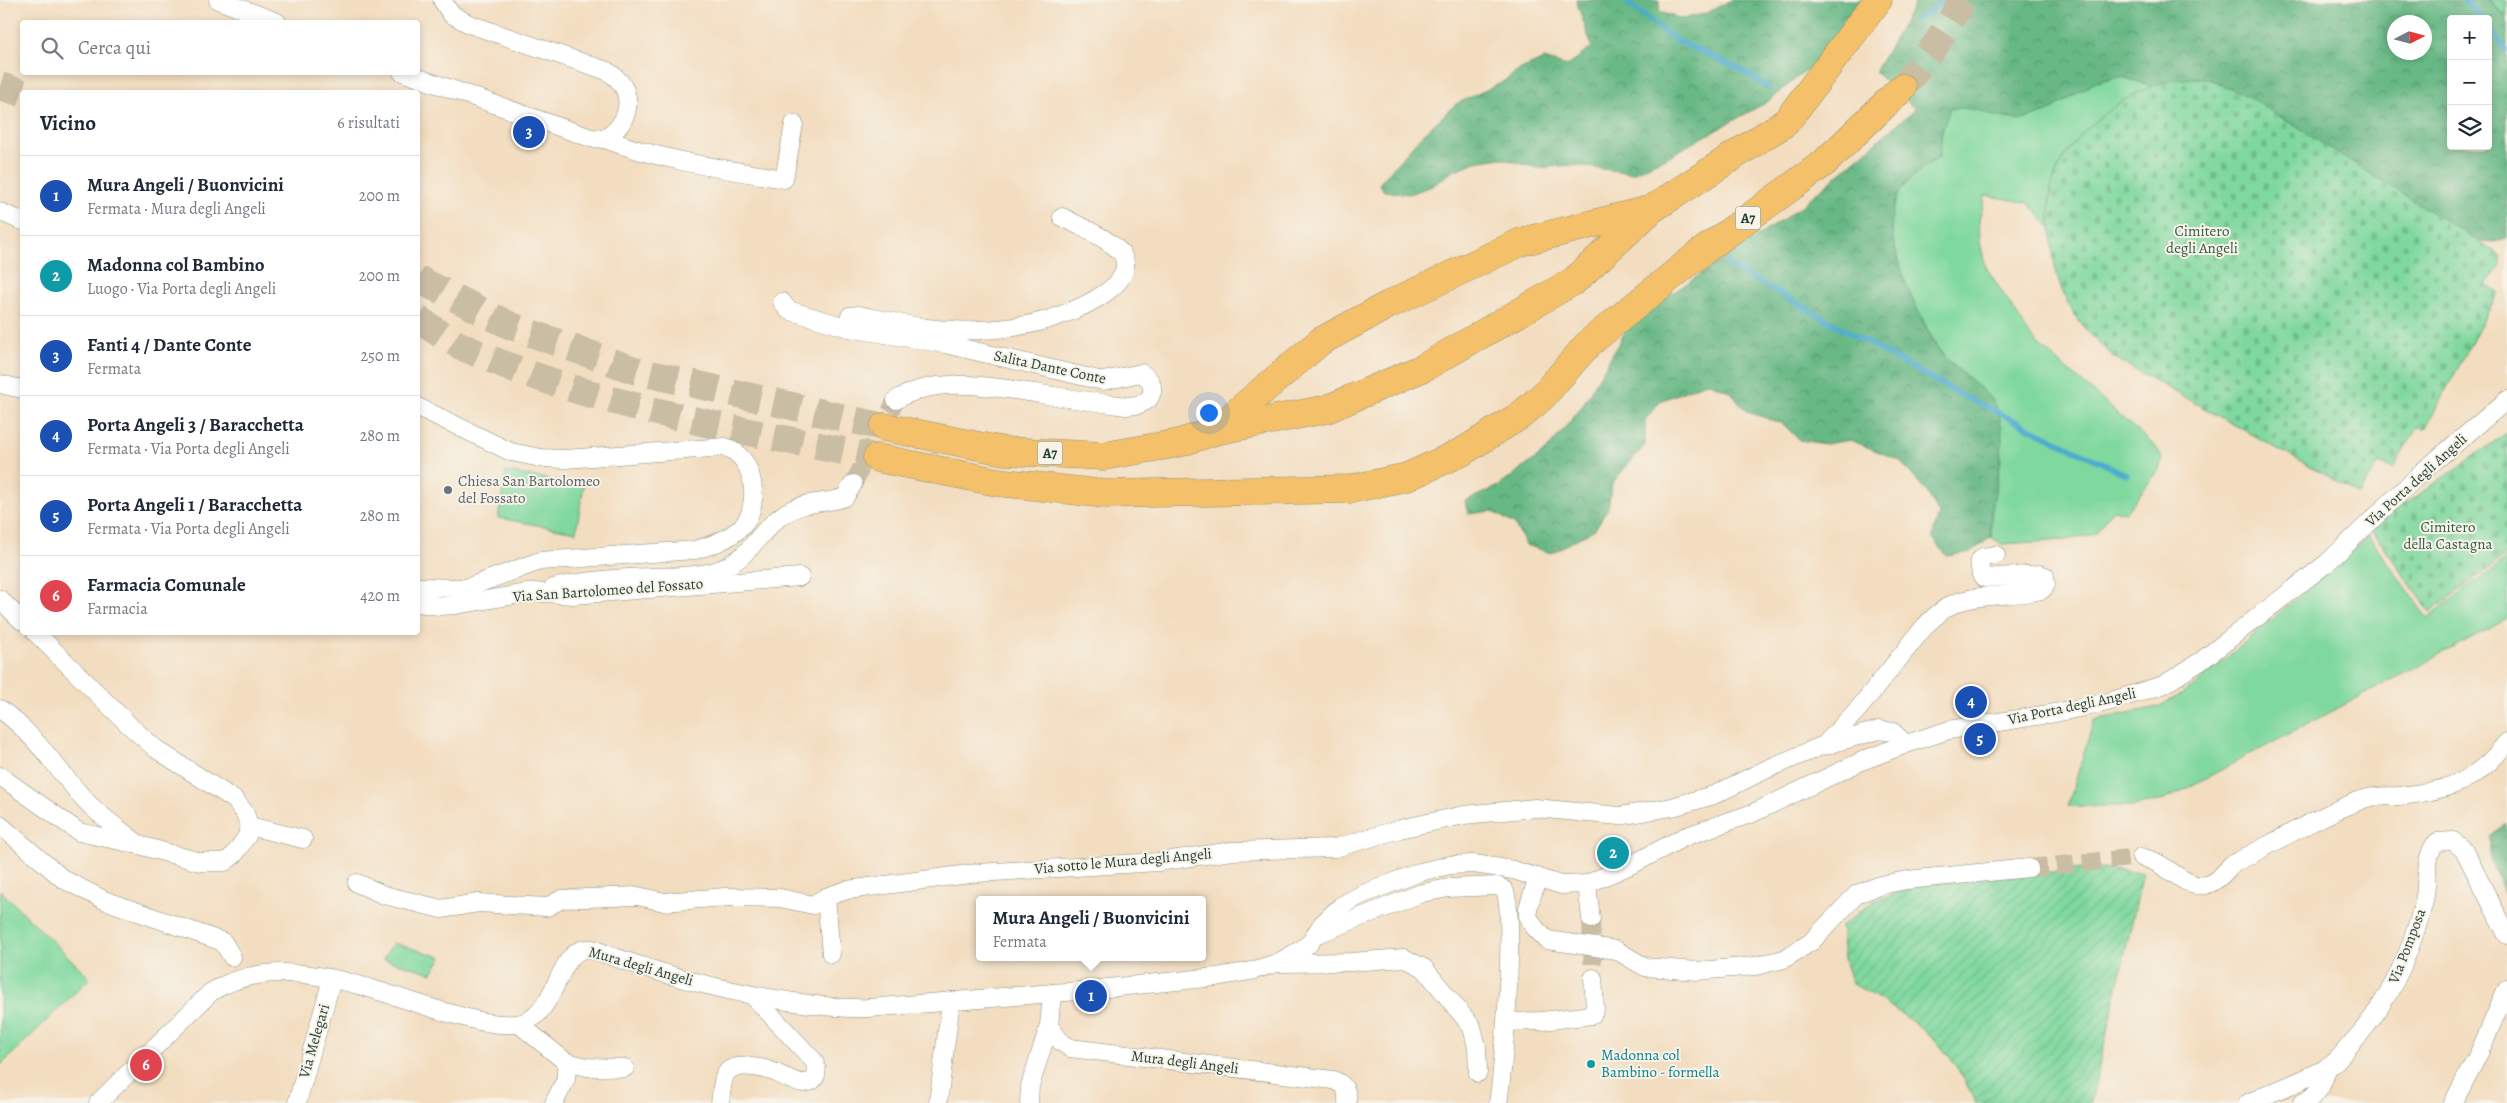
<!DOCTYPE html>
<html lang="it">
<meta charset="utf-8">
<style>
body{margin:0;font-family:Alegreya,serif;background:#f6f6f7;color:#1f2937}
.controls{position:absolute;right:15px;top:15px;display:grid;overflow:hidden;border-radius:5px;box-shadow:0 2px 8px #0003}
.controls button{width:45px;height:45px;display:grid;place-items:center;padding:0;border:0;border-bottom:1px solid #e0e1e3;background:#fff;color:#1f2937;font:25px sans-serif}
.compass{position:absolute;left:2387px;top:15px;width:45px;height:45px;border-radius:50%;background:#fff;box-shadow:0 2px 8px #0003;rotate:84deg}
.you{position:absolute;left:1208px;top:412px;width:18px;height:18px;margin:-12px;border:4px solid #fff;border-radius:50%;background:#1a73e8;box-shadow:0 0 0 8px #1a73e833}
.badge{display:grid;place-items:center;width:32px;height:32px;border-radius:50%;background:#c8321e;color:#fff;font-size:16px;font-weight:700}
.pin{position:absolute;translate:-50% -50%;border:2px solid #fff;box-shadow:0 1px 5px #0006}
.popup{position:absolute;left:976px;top:896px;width:230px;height:65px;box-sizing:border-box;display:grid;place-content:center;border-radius:5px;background:#fff;filter:drop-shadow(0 1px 4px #0005);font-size:16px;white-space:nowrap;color:#747a83}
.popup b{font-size:19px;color:#1f2937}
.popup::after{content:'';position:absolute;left:50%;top:100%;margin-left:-10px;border:10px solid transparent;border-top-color:#fff}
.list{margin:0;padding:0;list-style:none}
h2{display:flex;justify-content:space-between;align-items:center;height:65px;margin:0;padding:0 20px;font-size:21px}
h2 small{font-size:16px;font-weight:400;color:#747a83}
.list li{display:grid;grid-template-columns:32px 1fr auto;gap:15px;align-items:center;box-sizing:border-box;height:80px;padding:0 20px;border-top:1px solid #e0e1e3}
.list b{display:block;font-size:19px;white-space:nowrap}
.list p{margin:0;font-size:16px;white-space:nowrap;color:#747a83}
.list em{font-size:16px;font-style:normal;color:#747a83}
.icon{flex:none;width:28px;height:28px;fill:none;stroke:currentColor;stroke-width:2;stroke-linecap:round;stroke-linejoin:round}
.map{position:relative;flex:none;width:2507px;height:1103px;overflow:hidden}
.search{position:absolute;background:#fff;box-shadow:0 2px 8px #0003;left:20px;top:20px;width:400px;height:55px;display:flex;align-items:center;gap:12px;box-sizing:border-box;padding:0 18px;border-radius:5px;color:#747a83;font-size:19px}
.panel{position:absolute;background:#fff;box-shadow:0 2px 8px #0003;left:20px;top:90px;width:400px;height:545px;border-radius:5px}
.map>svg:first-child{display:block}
.green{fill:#7fd89e;stroke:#4f8a69}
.forest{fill:url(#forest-crowns);stroke:#437a5c;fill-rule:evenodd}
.cemetery{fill:url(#cemetery-stones);stroke:#4f8a69}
.garden{fill:url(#garden-furrows);stroke:#4f8a69}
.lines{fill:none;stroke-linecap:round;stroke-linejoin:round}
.stream{stroke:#4eaccd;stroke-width:5.5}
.street-tunnel{stroke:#c9bda4;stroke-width:18;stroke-dasharray:18 9;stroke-linecap:butt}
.highway-tunnel{stroke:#c9bda4;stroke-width:28;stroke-dasharray:28 14;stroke-linecap:butt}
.street-casing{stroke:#898d7a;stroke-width:19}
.highway-casing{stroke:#898d7a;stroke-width:29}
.street{stroke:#fff;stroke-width:18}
.highway{stroke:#f4c16a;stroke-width:28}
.worship-dot{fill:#6b7280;stroke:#f7f3e8;stroke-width:2}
.culture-dot{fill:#0f9aa8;stroke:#f7f3e8;stroke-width:2}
.labels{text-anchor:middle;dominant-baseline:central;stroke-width:4;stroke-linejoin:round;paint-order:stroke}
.shield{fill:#f7f3e8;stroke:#60746a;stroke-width:1}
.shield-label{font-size:14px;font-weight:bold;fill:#1f3d34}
.park-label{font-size:15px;fill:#325c49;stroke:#f7f3e8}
.street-label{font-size:15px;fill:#1f3d34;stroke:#f7f3e8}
.worship-label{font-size:15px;fill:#5b616d;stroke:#f7f3e8;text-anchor:start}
.culture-label{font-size:15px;fill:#0d838f;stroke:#f7f3e8;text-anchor:start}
</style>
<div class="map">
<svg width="2507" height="1103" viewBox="0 0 2507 1103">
<defs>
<pattern id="forest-crowns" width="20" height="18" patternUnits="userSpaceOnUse" patternTransform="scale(1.25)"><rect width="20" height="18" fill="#67b885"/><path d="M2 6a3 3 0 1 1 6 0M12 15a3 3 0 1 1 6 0" fill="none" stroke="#54976e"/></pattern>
<pattern id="cemetery-stones" width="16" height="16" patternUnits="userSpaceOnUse" patternTransform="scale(1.25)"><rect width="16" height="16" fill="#7fd89e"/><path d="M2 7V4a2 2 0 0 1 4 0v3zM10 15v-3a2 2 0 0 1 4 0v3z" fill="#6dba89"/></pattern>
<pattern id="garden-furrows" width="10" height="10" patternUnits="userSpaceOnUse" patternTransform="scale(1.25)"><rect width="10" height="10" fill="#7fd89e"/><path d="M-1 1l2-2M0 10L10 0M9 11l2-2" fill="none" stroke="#6dba89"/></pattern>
</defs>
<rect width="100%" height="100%" fill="#f7f3e8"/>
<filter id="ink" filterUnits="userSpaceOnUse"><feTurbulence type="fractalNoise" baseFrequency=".02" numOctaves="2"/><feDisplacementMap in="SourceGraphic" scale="10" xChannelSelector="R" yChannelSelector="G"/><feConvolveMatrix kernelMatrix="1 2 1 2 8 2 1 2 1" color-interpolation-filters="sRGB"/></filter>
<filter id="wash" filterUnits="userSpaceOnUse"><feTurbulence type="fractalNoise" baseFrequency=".0096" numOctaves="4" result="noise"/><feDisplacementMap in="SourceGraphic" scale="20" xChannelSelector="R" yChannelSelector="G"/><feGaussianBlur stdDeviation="1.12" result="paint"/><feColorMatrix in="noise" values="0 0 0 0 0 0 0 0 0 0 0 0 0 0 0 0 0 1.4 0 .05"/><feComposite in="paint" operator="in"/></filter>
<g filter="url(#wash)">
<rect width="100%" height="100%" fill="#f3ddc0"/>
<g class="green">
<polygon points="2488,0 2507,0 2507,15"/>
<path d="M 2119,76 L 2153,86 C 2115,103 2059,147 2051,190 C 2049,202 2051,216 2051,229 L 2029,203 L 1986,195 L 1979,219 L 1980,243 L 1986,267 L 2033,340 L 2156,447 L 2162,457 L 2159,470 L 2126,512 L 2113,510 L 2095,534 L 2066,540 L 2002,544 L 1991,537 L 1991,512 L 2001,461 L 1983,391 L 1944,357 L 1930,334 L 1907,289 L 1893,239 L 1891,214 L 1900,191 L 1917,171 L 1939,158 L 1942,132 L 1950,108 L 1975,109 L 1998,117 L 2023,120 L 2047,112 L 2095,82 Z"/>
<polygon points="506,472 584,485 576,532 498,518"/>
<polygon points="2369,536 2427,618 2507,558 2507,619 2164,800 2132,806 2068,806 2094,720 2158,707 2189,690"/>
<polygon points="0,890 90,978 0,1066"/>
<polygon points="393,943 442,957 432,973 383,959"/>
</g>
<g class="forest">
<polygon points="1576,0 1660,0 1659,12 1683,19 1707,13 1731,0 1866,0 1815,63 1767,102 1669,156 1632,173 1572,165 1537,168 1501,158 1476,162 1453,171 1432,186 1409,194 1384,191 1379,184 1420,137 1456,104 1501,83 1521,69 1544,59 1567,66 1592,47"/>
<path d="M 1917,0 L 2488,0 L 2507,15 L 2507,237 L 2495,242 L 2477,241 L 2247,96 L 2211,80 L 2194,78 L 2153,86 L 2119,76 L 2095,82 L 2047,112 L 2023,120 L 1998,117 L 1975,109 L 1950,108 L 1942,132 L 1939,158 C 1917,171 1896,187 1892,214 C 1886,247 1924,333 1945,358 C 1959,374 1992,392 1998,412 C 2008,444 1996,478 1992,510 C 1990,519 1991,528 1991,537 L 1971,552 L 1947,556 L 1932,537 L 1939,514 L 1927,492 L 1899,460 L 1850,440 L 1825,444 L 1799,440 L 1782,423 L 1747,412 L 1731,392 L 1708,382 L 1660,401 L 1645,420 L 1645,445 L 1612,483 L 1608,508 L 1595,529 L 1551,553 L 1526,545 L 1514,524 L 1492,511 L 1468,514 L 1465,501 L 1499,486 L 1546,451 L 1581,408 L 1632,320 L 1794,212 L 1915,109 L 1875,72 ZM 2451,19 L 2488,19 L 2488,146 L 2451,146 ZM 2394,22 L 2424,22 L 2424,52 L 2394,52 Z"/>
<polygon points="2507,823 2507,901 2491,862 2491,836"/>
</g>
<g class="cemetery">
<path d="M 2194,78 L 2211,80 L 2247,96 L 2500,255 L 2500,266 L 2487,285 L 2498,293 L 2425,429 L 2417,428 L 2393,469 L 2379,463 L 2359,494 L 2121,362 C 2074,326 2054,292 2051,233 C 2050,220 2049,205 2051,191 C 2057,146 2113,100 2153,86 C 2167,81 2180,79 2194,78 Z"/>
<polygon points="2507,433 2507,554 2430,612 2370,528"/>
</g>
<path class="garden" d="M 2093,868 L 2143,873 L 2091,1103 L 1975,1103 C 1966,1082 1956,1063 1941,1047 C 1923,1027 1876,995 1852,984 L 1844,960 L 1841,926 L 1874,901 L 1925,884 Z"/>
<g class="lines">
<g class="stream">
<polyline points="1624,0 1674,39 1739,69 1769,88"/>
<polyline points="2465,0 2482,19"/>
<polyline points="1916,20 1945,0"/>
<polyline points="2488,27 2507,50"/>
<polyline points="1727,264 1959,394 2127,475"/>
</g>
</g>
</g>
<g filter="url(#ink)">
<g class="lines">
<g class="street-tunnel">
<polyline points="853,484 896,400"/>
<polyline points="2029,868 2141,857"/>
<polyline points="1591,919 1593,978"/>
</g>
<g class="highway-tunnel">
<polyline points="0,86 22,93"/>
<polyline points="1902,88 1937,43 1963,0"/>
<polyline points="418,279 511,326 637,371 884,427"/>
<path d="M 418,319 C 432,328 447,339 463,347 C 594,407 738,429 877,458"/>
</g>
<g class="street-casing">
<g id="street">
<polyline points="218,0 277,22"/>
<path d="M 402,72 L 591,138 L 605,139 C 632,121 637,89 607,71 L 469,24 L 451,14 L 442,0"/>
<path d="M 605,139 C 663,161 724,169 784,179 L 794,124"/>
<polyline points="0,212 22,221"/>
<polyline points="782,302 788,310 849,328"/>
<polyline points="0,384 22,389"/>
<path d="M 896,400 C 937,375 990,387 1035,393 C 1065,398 1096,402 1126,406 L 1138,405 L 1148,400 C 1156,389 1152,379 1141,373 L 1103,381 L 945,344 L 849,328 L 847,323 L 850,316 L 859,315 C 898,323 938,333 979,330 C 1006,329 1036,325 1061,315 C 1081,308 1137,284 1123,256 C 1115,241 1077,225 1062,217"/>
<path d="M 418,407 L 511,452 L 541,458 L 565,459 L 725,447 C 753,455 761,500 745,523 C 733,538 713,545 695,550 L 540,561 L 466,588 L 418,587"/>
<path d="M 553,588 C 585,580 618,578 651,577 C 672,576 695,577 715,571 C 751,560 757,531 784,514 C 805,500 824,505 845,497 L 853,484"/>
<polyline points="0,599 22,621"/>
<polyline points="418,603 440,606 456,605 533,592 573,595 800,577"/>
<path d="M 0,709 C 35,734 58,771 86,801 C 101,817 120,830 137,843"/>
<path d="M 1829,745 L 1828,741 L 1860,707 L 1925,626 C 1933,618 1942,609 1953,604 C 1976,594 2007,596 2031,592 L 2042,590 L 2046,585 L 2045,576 L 2040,574 L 1984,578 L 1981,575 L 1979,561 L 1983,557 L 1996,555"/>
<polyline points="0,776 79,832 139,845 200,862 225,862 234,855 247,836 249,826 245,813 235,800 156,749 130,726 35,632"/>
<polyline points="0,825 63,879 104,900 223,942 232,957"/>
<polyline points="249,826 303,839"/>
<path d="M 2141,857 C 2179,865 2194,912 2231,865 C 2274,843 2316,817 2361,800 C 2373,795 2386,797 2399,796 C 2447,791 2477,782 2507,742"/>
<polyline points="1538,877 1528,908 1528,916 1535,928 1547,940 1616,950 1645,967 1698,971 1755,966 1784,959 1811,942 1857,894 1881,885 1907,880 2029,868"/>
<polyline points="357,883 384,895 441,909 478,903 547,907 562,899 638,896 664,902 725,897 780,898 813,905 826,897 847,890 977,873 1158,862 1232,851 1335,848 1400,829 1464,815 1535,808 1620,816 1672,807 1714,795 1765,770 1819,747 1879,730 1893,732 1906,744"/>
<polyline points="1587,884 1591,919"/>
<polyline points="826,897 831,954"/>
<path d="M 1315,935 L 1422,893 L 1449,888 L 1497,886 C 1499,887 1502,888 1504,890 C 1517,906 1503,1076 1498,1103"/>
<polyline points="1280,963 1351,962 1404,958 1424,968 1472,1027 1477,1047 1478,1073"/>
<path d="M 1052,993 L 1049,1026 L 1061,1042 L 1070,1048 L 1333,1080 C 1345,1084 1348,1091 1347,1103"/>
<polyline points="1508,1022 1542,1021 1592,1015 1595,1009 1593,978"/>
<polyline points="519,1024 566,1062 566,1079 554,1103"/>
<polyline points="566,1062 587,1067 625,1068"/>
<path d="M 98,1103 L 211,992 C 281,948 373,991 445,1012 C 468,1018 491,1026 516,1024 C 554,1021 556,959 581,950 C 584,949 589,949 592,949 C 656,973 720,991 788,1001 C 815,1005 841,1009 868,1008 L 1078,991 L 1216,977 L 1251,971 L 1277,963 L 1302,949 L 1310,943 L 1322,924 L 1341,906 L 1361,895 L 1420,872 L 1450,865 L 1474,864 L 1513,870 L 1561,885 L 1587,884 L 1635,863 L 1684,837 L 1753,813 L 1864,760 L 1906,744 L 1949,730 L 2055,713 L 2108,702 L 2163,685 L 2201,661 L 2327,563 L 2423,471 L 2507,400"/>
<polyline points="297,1103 332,979"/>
<path d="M 720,1103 C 722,1094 721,1076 729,1070 C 738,1064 761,1067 771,1071 C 781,1074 793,1083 804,1083 C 818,1082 819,1070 813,1060 L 753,996"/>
<polyline points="938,1103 951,1001"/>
<polyline points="1029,1103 1030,1086 1049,1026"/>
<path d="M 2248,1103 C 2272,1092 2306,1080 2328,1067 C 2337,1062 2343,1053 2350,1045 C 2387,1006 2411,954 2424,901 C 2428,884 2424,854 2437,842 L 2453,841 L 2464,850 L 2507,935"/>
<path d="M 2302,1103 C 2319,1096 2323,1083 2328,1066"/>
<polyline points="2453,1103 2480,1051 2507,989"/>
</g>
</g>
<g class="highway-casing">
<g id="highway">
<polyline points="884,427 1004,451 1104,456 1179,443 1215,431 1327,409 1423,368 1574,281 1652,209 1786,122 1878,0"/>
<polyline points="1216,430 1321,341 1388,305 1521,242 1648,210"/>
<polyline points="877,458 997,482 1106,494 1350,489 1407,477 1462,452 1521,415 1542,397 1589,343 1699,254 1824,163 1902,88"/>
</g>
</g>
<use href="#street" class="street"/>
<use href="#highway" class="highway"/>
</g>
</g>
<circle class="worship-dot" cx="448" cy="490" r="5"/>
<circle class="culture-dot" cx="1591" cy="1064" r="5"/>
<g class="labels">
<g class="shield">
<rect x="1735.5" y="206.5" width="25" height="23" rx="4"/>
<rect x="1037.5" y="441.5" width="25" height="23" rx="4"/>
</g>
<g class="shield-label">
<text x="1748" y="218">A7</text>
<text x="1050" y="453">A7</text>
</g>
<g class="park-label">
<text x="2202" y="231">Cimitero<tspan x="2202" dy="17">degli Angeli</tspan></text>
<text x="2448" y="527">Cimitero<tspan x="2448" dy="17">della Castagna</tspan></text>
</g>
<g class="street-label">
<text transform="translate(1050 367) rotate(12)">Salita Dante Conte</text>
<text transform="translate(2416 480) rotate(-42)">Via Porta degli Angeli</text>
<text transform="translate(608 590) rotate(-4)">Via San Bartolomeo del Fossato</text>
<text transform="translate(2072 706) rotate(-12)">Via Porta degli Angeli</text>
<text transform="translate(1123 861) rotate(-5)">Via sotto le Mura degli Angeli</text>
<text transform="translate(2407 946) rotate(-69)">Via Pomposa</text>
<text transform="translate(641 966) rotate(16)">Mura degli Angeli</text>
<text transform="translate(314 1041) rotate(-74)">Via Melegari</text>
<text transform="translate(1185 1062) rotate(7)">Mura degli Angeli</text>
</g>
<g class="worship-label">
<text x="458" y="481">Chiesa San Bartolomeo<tspan x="458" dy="17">del Fossato</tspan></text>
</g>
<g class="culture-label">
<text x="1601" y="1055">Madonna col<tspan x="1601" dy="17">Bambino - formella</tspan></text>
</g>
</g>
</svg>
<div class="controls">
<button>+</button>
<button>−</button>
<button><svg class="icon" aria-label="layers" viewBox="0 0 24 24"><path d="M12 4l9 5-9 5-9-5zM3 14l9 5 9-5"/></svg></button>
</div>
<svg class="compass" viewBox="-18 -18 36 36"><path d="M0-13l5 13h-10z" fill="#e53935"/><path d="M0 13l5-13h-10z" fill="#747a83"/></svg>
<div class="you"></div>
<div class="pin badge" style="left:1091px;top:996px;background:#1a4fb4">1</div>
<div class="popup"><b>Mura Angeli / Buonvicini</b>Fermata</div>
<div class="pin badge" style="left:1613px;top:853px;background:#0f9aa8">2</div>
<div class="pin badge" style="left:529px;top:132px;background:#1a4fb4">3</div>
<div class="pin badge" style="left:1971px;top:702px;background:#1a4fb4">4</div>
<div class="pin badge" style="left:1980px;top:739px;background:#1a4fb4">5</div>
<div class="pin badge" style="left:146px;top:1065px;background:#e0444e">6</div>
<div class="search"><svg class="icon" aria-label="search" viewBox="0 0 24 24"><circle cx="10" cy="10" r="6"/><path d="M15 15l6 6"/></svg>Cerca qui</div>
<section class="panel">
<h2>Vicino<small>6 risultati</small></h2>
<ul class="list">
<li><span class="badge" style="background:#1a4fb4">1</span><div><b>Mura Angeli / Buonvicini</b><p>Fermata · Mura degli Angeli</p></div><em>200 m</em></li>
<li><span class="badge" style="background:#0f9aa8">2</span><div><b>Madonna col Bambino</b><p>Luogo · Via Porta degli Angeli</p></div><em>200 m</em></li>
<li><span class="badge" style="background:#1a4fb4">3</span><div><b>Fanti 4 / Dante Conte</b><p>Fermata</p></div><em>250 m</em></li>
<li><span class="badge" style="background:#1a4fb4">4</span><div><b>Porta Angeli 3 / Baracchetta</b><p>Fermata · Via Porta degli Angeli</p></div><em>280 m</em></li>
<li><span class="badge" style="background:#1a4fb4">5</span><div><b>Porta Angeli 1 / Baracchetta</b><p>Fermata · Via Porta degli Angeli</p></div><em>280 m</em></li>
<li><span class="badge" style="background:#e0444e">6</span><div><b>Farmacia Comunale</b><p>Farmacia</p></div><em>420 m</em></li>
</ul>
</section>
</div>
